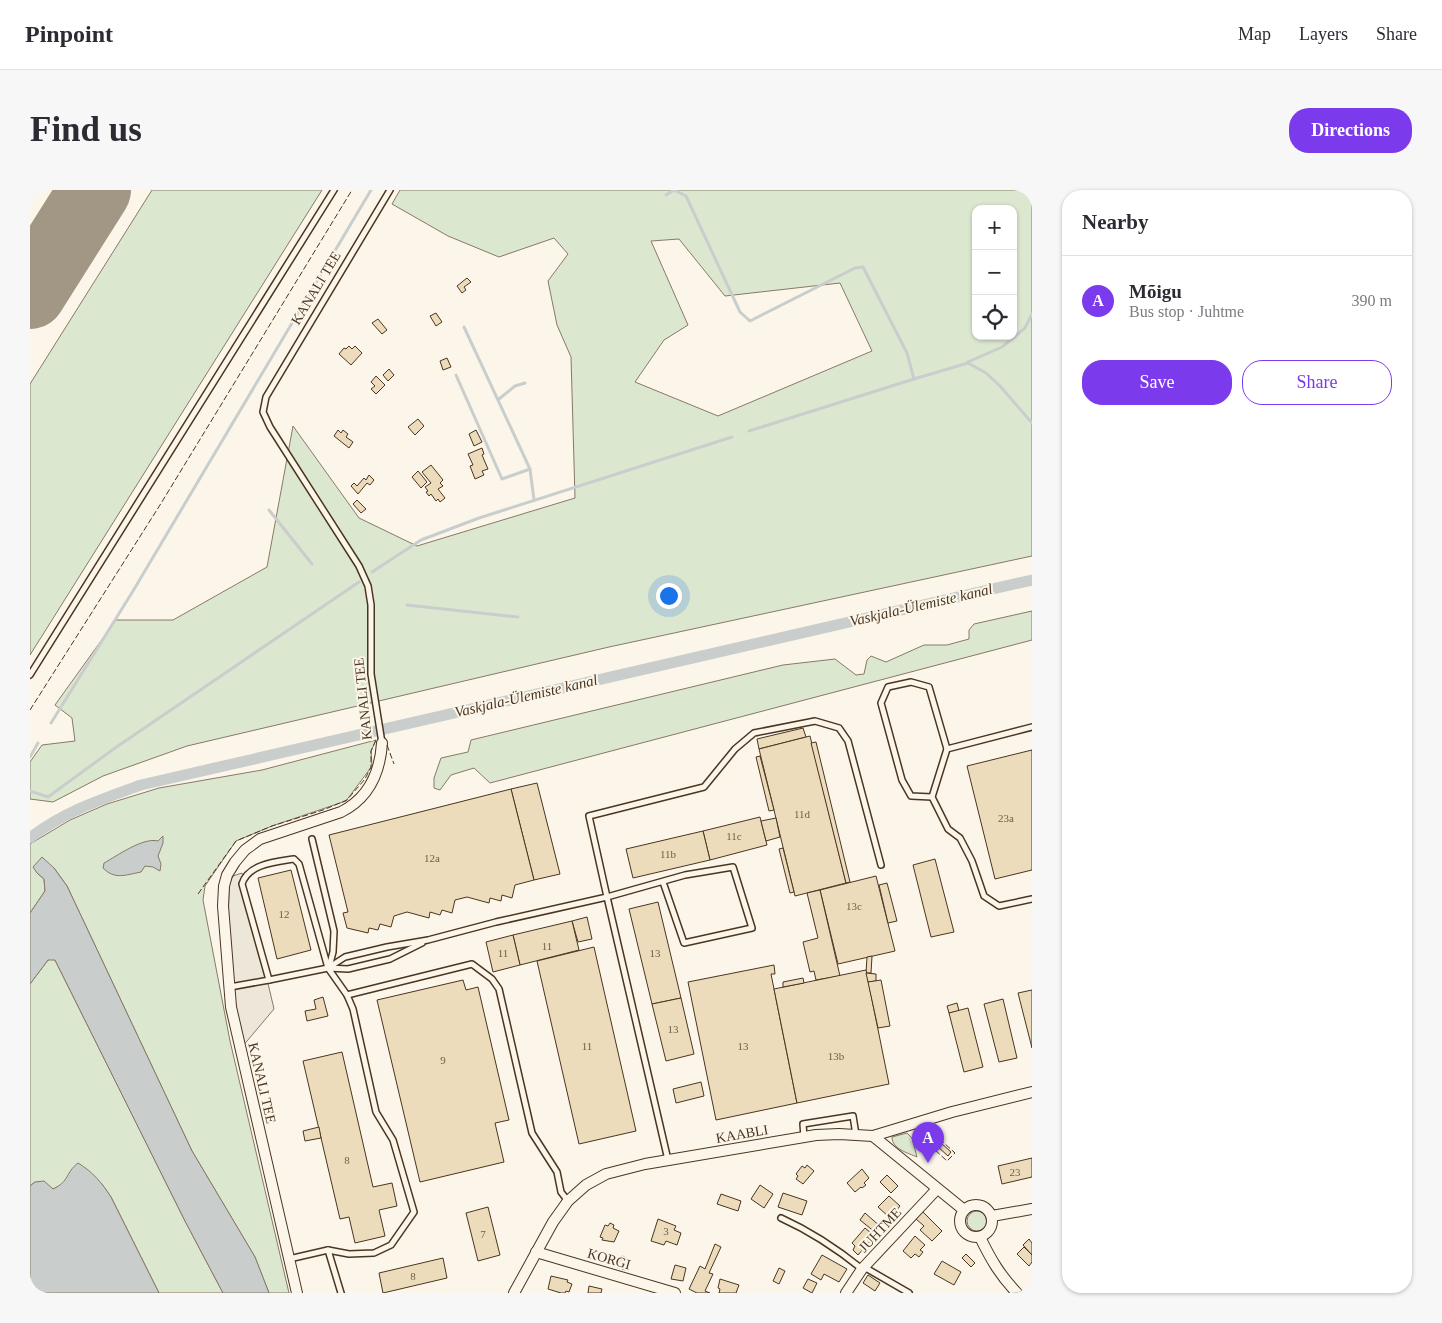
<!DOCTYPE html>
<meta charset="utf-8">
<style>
body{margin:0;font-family:"Times New Roman",serif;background:#f7f7f7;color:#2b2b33}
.controls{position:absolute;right:15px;top:15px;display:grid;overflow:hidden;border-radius:10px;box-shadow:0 1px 4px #0004}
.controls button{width:45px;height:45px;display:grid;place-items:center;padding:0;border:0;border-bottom:1px solid #e1e1e2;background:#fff;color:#2b2b33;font:25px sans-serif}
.you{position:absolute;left:638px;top:405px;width:18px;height:18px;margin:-12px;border:4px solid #fff;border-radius:50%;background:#1a73e8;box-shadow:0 0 0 8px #1a73e833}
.badge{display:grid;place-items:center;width:32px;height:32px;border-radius:50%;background:#7c3aed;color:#fff;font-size:16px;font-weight:700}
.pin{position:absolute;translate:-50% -41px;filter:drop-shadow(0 1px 2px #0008)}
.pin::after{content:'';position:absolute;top:26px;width:18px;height:15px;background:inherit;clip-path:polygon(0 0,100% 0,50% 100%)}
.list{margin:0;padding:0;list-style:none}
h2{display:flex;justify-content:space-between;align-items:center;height:65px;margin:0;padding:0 20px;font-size:21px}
h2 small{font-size:16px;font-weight:400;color:#7c7c81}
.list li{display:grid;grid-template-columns:32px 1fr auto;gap:15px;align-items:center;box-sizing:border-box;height:90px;padding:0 20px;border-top:1px solid #e1e1e2}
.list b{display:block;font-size:19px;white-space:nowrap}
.list p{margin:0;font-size:16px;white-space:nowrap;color:#7c7c81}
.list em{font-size:16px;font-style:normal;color:#7c7c81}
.actions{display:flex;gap:10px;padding:15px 20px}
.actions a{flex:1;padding:11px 0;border:1px solid #7c3aed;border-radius:20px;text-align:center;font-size:18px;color:#7c3aed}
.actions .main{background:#7c3aed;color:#fff}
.icon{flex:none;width:28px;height:28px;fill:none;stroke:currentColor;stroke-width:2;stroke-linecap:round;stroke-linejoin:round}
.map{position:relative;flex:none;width:1002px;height:1103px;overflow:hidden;border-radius:20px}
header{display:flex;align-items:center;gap:30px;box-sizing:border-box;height:70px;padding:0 25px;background:#fff;border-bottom:1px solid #e1e1e2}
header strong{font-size:24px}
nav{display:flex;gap:28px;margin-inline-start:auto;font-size:18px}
.intro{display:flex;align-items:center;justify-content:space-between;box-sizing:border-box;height:120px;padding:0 30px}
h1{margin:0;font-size:35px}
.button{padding:12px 22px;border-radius:20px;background:#7c3aed;color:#fff;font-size:18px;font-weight:700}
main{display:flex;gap:30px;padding:0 30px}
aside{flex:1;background:#fff;border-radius:20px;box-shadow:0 1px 4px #0004}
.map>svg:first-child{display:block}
.green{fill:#dce7d0;stroke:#887966;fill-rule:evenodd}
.parking{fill:#ede7d9;stroke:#887966}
.water{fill:#c9cecd;stroke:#887966}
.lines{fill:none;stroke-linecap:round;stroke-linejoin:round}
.stream{stroke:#c9cecd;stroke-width:3}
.canal{stroke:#c9cecd;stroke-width:11}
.taxiway{stroke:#a29684;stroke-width:29}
.runway{stroke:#a29684;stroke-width:72}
.building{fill:#ecdcbc;stroke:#4a3520}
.service-casing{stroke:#4a3520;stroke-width:8}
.minor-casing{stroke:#4a3520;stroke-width:12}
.service{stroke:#fbf6e9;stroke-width:5}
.minor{stroke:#fbf6e9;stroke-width:10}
.fence{stroke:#4a3520;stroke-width:1;stroke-dasharray:6 2.5;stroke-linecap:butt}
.labels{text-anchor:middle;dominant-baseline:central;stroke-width:4;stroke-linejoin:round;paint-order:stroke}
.number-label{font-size:11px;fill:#725f47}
.street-label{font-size:14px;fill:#4a3520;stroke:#fbf6e9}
.water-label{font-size:15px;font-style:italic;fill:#4a3520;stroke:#fbf6e9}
</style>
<header>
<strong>Pinpoint</strong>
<nav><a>Map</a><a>Layers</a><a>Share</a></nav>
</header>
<div class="intro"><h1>Find us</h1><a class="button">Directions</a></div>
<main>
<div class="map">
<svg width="1002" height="1103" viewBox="0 0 1002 1103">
<rect width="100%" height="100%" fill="#fbf6e9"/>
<g class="green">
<polygon points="122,0 292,0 0,465 0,194"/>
<path d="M 370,0 L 1002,0 L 1002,366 L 579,457 L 157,556 L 73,586 L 23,612 L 0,609 L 0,572 L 12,555 L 45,551 L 42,528 L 25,515 L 86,430 L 143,430 L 237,377 L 263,236 L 329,328 L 387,356 L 545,308 L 541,167 L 527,135 L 518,91 L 538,64 L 524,48 L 469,67 L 418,46 L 362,14 ZM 946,19 L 983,19 L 983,146 L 946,146 ZM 649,49 L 695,106 L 810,93 L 842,161 L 688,226 L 605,192 L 634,150 L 658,135 L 621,51 Z"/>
<polygon points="1002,421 1002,450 460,593 444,578 421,585 410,600 404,598 404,588 411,568 438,562 441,550 753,475 805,469 826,485 834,484 837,470 841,466 856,472 894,455 917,455 939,449 939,440 944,434"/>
<polygon points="346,550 341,561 342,576 316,611 242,636 206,651 175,696 173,710 200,851 259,1103 239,1103 225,1067 162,961 37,696 24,678 7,683 14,689 15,701 0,723 0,654 40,630 77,614 129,598 232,580"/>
<polygon points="21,769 25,770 29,778 155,1031 193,1103 129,1103 81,1007 71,993 37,987 35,993 23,999 5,992 0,996 0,794 18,770"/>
<path d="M 877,943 L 882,948 L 887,967 C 878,963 862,959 862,947 Z"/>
<circle cx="947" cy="1031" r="10"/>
</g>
<polygon class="parking" points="212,683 244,819 212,857 203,818 198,745 199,695 203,686"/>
<g class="water">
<path d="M 133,646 L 133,653 L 128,666 L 131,674 L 130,681 L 123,677 L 115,676 L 111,682 C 95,685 85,690 73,678 L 74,673 C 87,666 113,647 128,651 Z"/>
<polygon points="12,667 24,678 37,696 162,961 225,1067 239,1103 193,1103 155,1031 25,770 18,770 0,794 0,723 15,701 14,689 7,683 3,677"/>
<path d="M 48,973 C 63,982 72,993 81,1007 L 129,1103 L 0,1103 L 0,996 L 5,992 L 14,991 L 23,999 C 40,991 35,983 48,973 Z"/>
</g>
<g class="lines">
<g class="stream">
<polyline points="636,5 644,0 656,6 710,122 720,131 825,78 833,77 877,163 884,189 938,173 956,183 970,196 1002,233"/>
<polyline points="434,137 500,279 504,310"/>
<polyline points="938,172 972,157 995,138 1002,124"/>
<polyline points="426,185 472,289 500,279"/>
<polyline points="469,209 485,196 495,193"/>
<polyline points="719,241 884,189"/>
<polyline points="239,320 282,374"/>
<polyline points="342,382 391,350 449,328 702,247"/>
<polyline points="377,415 488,427"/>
<polyline points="21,533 103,401 341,0"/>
<polyline points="0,567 8,553"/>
<polyline points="0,601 18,607 85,558 329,392"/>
</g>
<path class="canal" d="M 0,648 C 33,622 72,609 111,595 L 1002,390"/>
<polyline class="taxiway" points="0,75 12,71 30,55"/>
<polyline class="runway" points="0,103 65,0"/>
</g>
<g class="building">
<polygon points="437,88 441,92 434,97 436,100 432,103 427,96"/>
<polygon points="406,123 412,132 406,136 400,126"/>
<polygon points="348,129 357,140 352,144 342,133"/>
<polygon points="319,156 322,159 325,156 332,163 321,175 309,164 314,158 316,159"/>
<polygon points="417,168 421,177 413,180 410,171"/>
<polygon points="359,179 364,185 358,191 353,185"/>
<polygon points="346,186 355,195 346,204 341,199 345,196 341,192"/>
<polygon points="388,229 394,236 385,245 378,237"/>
<polygon points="308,240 311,243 313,240 318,244 316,247 323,252 319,258 304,246"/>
<polygon points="446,240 452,252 444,256 439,244"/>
<polygon points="452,258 454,264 452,265 458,279 452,281 454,285 445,289 440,276 443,275 438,264"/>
<polygon points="401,275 413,290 410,293 413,296 408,299 415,308 410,312 408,309 406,311 401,304 399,306 396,302 398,301 395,297 401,293 392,282"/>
<polygon points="388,281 397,292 391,298 382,287"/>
<polygon points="339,285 344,290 340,295 337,293 328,304 321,296 324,293 327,296 334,288 336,290"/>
<polygon points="327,310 336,319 331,323 323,314"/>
<polygon points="773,538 776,547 729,559 727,549"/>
<polygon points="780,546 816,693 765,706 729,559"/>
<polygon points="786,552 820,692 816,693 781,553"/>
<polygon points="1002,560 1002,680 965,689 937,576"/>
<polygon points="730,566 744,620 739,621 726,567"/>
<polygon points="507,593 530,684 504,690 481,599"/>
<polygon points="481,599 504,690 485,695 482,708 472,705 471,711 460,708 459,713 437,707 425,710 422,723 412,720 410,725 400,722 399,728 377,722 364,726 361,737 350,734 348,740 339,738 338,743 317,738 313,723 318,722 299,645"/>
<polygon points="730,627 737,655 680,670 673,641"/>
<polygon points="746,628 750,647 736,651 731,631"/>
<polygon points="673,641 680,670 603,688 596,659"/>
<polygon points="753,658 764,702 760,703 749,659"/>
<polygon points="905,669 924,742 901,747 883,675"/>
<polygon points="261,680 281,760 247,769 228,688"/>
<polygon points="846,686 865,761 808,774 790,700"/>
<polygon points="857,693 867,731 858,733 849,695"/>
<polygon points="790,700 810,786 786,790 784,781 780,782 773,752 788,748 777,703"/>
<polygon points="628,712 651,808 622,814 599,719"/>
<polygon points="557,727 562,749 548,752 542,731"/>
<polygon points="542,731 549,760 490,775 483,745"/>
<polygon points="483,745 490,775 463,782 456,752"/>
<polygon points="564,757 606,941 549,954 507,771"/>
<polygon points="842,766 841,783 836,783 837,767"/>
<polygon points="744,775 745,784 741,784 767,913 686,930 658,792"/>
<polygon points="836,780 859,894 767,913 744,799"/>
<polygon points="836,783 846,784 846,791 838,792"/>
<polygon points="773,788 774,793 753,797 753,792"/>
<polygon points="433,790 436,800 448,797 479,930 465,933 474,972 390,992 347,810"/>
<polygon points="851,790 860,836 848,838 838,792"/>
<polygon points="1002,800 1002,858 988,803"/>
<polygon points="293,807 298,826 277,831 275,821 286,819 284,810"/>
<polygon points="651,808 664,864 636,871 622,814"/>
<polygon points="973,809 987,868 969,872 954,814"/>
<polygon points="927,813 929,821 919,823 917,816"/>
<polygon points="938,818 953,877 934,882 919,823"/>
<polygon points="312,862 343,997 362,993 367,1016 349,1020 355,1046 325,1053 319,1027 310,1029 273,871"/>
<polygon points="671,892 674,906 646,913 643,899"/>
<polygon points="289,937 291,948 275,951 273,941"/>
<polygon points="910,952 921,962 918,966 907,956"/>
<polygon points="1002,968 1002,987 972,994 968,976"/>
<polygon points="777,975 784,981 773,994 766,989 768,986 766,984 772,976 775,978"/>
<polygon points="832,979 839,988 834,993 836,995 832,998 831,997 825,1002 817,993"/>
<polygon points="857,985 868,996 861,1003 850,992"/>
<polygon points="730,995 743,1004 734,1018 721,1009"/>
<polygon points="753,1003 777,1011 772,1025 748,1017"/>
<polygon points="691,1004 711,1011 708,1021 687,1014"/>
<polygon points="859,1006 870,1016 860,1028 848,1017"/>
<polygon points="458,1017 470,1065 448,1071 436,1023"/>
<polygon points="893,1022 912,1041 902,1051 890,1040 894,1036 886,1029"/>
<polygon points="835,1023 851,1037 846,1043 830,1030"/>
<polygon points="628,1029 646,1036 644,1040 651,1043 647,1055 636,1051 634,1055 621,1051"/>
<polygon points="580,1033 584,1035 583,1038 589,1041 584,1052 572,1050 573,1048 570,1047 575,1035 578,1036"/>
<polygon points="835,1038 841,1043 838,1046 842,1049 828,1065 823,1060 825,1056 822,1053"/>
<polygon points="885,1046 895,1055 890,1060 893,1062 889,1067 885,1064 881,1068 873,1061"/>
<polygon points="999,1049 1002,1053 1002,1065 993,1055"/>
<polygon points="685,1054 691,1057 679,1083 683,1084 675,1101 680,1103 667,1103 659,1099 670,1076 675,1079"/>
<polygon points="994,1057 1002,1065 1002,1072 999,1076 987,1064"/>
<polygon points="936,1064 945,1073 941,1077 932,1068"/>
<polygon points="792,1065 817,1079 809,1092 794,1084 791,1090 781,1084"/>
<polygon points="592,1066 600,1070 595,1080 587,1077"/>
<polygon points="413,1068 417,1088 353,1103 349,1083"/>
<polygon points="912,1071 931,1082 924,1095 904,1084"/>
<polygon points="645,1075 656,1078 653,1091 641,1089"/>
<polygon points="749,1078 755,1081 749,1094 743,1091"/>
<polygon points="838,1085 850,1093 845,1101 833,1093"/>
<polygon points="521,1086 538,1090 537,1092 542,1094 539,1102 536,1101 535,1103 531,1103 518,1099"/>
<polygon points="690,1089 709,1095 706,1103 689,1103 690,1099 688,1098"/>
<polygon points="778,1089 787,1093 782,1103 773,1098"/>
<polygon points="559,1096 572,1099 571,1103 558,1103"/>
</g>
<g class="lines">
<g class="service-casing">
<g id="service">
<polyline points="0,485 304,0"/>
<polyline points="352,553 341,484 341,415 338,396 329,376 240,237 233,222 236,207 360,0"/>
<polyline points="917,559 902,607 918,639 930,648 942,671 954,706 969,716 1002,709"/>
<polyline points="902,607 881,606 872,590 851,513 858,497 881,492 899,497 917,559 1002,537"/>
<polyline points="282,649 304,741 303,762 299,777"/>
<polyline points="633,692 654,753 722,738 703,677 655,685 577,707 638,970"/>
<polyline points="298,778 315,767 357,757 398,750 466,732 577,707 559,626 674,597 705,559 724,543 785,531 809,538 818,551 851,675"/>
<polyline points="239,790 298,778 318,779 360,769 392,753"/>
<path d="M 200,797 L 239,790 L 212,694 C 218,674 245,672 264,669 L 269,674 L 298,778 L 317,805 L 323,819 L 346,922 L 363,950 L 384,1022 L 361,1055 L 344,1063 L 319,1064 L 298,1060 L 259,1069"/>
<polyline points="317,805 442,774 462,789 469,799 502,943 527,982 531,1002 538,1011"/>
<polyline points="774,947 773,934 823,926 826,945"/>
<path d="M 751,1028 C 782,1042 806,1058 832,1079"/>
<polyline points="298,1060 311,1103"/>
<polyline points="834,1077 879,1103"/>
</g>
</g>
<g class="minor-casing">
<g id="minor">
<polyline points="843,946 934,1020"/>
<circle cx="946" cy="1031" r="16"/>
<polyline points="962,1026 1002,1019"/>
<path d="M 950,1047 C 961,1070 970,1085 987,1103"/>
<polyline points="506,1062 645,1103"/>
<path d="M 267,1103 L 201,817 L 193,716 L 194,696 L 197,685 L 205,672 L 215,660 L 230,649 L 311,622 C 339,608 350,583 352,553"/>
<polyline points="484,1103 523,1032 538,1011 556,995 576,984 615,974 786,945 809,944 843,946 922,922 1002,902"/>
<polyline points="816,1103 832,1079 907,999"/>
</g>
</g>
<use href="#service" class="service"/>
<use href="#minor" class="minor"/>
<g class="fence">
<polyline points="0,520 130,315 322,0"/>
<polyline points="357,555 364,574"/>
<polyline points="168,704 206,651 242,636 293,620 317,610 335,589 341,577 341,561 346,550"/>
<polygon points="903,943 925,963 917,971 890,946"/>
</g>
</g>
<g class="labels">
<g class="number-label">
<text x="772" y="624">11d</text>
<text x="976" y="628">23a</text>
<text x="704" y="646">11c</text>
<text x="638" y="664">11b</text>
<text x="402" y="668">12a</text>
<text x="824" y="716">13c</text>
<text x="254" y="724">12</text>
<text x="517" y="756">11</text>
<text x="473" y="763">11</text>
<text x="625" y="763">13</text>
<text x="643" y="839">13</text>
<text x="557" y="856">11</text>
<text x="713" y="856">13</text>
<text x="806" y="866">13b</text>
<text x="413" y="870">9</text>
<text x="317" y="970">8</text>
<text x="985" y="982">23</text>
<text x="636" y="1041">3</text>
<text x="453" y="1044">7</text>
<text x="383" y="1086">8</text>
</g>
<g class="street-label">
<text transform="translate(286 98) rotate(-59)">KANALI TEE</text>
<text transform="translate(333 509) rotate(-96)">KANALI TEE</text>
<text transform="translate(232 893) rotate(77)">KANALI TEE</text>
<text transform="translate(712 944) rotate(-10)">KAABLI</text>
<text transform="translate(850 1040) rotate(-47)">JUHTME</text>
<text transform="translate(579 1069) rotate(16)">KORGI</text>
</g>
<g class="water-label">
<text transform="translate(891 415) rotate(-13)">Vaskjala-Ülemiste kanal</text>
<text transform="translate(496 506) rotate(-13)">Vaskjala-Ülemiste kanal</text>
</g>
</g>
</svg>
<div class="controls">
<button>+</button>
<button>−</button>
<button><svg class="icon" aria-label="locate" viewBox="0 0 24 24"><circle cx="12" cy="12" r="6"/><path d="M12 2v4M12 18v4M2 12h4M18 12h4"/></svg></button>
</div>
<div class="you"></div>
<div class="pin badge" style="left:898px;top:973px">A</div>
</div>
<aside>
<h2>Nearby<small></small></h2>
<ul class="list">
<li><span class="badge">A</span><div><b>Mõigu</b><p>Bus stop · Juhtme</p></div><em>390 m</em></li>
</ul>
<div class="actions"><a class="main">Save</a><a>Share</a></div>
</aside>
</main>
